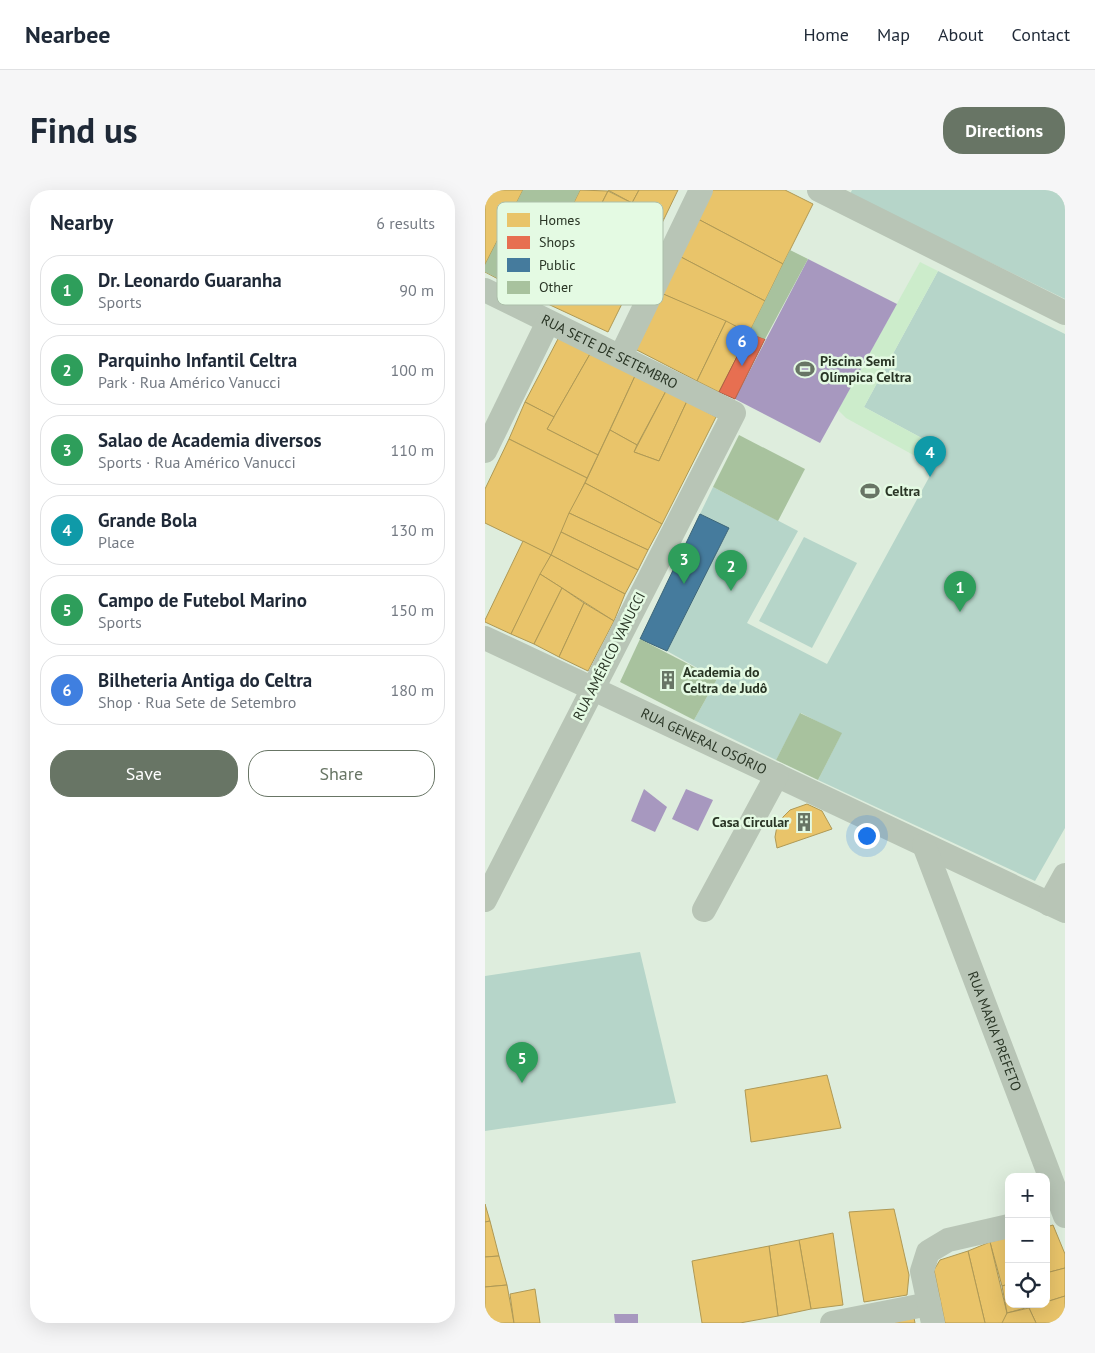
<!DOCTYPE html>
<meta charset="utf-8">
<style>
body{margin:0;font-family:"PT Sans",sans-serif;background:#f6f6f7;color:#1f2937}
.controls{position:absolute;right:15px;bottom:15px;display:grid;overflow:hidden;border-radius:10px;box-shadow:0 5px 20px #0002}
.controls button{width:45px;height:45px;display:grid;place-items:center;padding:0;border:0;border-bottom:1px solid #e0e1e3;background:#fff;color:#1f2937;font:25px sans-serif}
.you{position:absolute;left:381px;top:645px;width:18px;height:18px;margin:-12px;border:4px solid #fff;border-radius:50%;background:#1a73e8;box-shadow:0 0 0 8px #1a73e833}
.badge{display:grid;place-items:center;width:32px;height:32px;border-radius:50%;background:#687565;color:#fff;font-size:16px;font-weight:700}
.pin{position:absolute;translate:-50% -41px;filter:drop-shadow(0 1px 2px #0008)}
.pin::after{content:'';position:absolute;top:26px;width:18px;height:15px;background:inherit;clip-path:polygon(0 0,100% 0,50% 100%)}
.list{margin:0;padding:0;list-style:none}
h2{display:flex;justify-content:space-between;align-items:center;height:65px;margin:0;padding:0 20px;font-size:21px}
h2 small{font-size:16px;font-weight:400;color:#747a83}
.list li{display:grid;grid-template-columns:32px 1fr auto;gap:15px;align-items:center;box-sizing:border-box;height:70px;margin:0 10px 10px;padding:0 10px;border:1px solid #e0e1e3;border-radius:20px}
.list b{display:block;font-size:19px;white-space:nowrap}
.list p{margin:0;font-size:16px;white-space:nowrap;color:#747a83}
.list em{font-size:16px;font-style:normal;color:#747a83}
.actions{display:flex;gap:10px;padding:15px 20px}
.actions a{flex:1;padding:11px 0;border:1px solid #687565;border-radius:20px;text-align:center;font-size:18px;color:#687565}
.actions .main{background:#687565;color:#fff}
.icon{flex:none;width:28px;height:28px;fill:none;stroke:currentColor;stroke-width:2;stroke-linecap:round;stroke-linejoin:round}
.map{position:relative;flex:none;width:580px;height:1133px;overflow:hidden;border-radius:20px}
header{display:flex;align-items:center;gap:30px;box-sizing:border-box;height:70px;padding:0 25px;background:#fff;border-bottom:1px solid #e0e1e3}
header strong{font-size:24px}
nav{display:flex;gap:28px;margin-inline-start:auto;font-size:18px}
.intro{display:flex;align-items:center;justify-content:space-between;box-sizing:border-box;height:120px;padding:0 30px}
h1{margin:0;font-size:35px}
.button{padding:12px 22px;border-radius:20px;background:#687565;color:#fff;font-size:18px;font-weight:700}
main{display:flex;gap:30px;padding:0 30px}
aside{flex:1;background:#fff;border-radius:20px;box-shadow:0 5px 20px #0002}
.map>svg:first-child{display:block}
.green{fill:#b6d5c9}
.plaza{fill:#cceccb}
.water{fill:#a798bf}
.homes{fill:#e9c46a;stroke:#af9955}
.shops{fill:#e76f51;stroke:#ae5e44}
.public{fill:#457b9d;stroke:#3d6679}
.building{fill:#a8c29e}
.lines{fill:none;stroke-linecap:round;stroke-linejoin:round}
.minor{stroke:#b8c5b6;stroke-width:24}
.labels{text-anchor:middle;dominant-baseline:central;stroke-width:5;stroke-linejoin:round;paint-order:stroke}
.street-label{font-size:14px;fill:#293525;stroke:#e4fae3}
.poi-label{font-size:14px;font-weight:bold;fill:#293525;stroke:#e4fae3;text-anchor:start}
.key{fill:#e4fae3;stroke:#acbfaa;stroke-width:1}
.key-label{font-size:14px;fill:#293525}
</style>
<header>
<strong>Nearbee</strong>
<nav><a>Home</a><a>Map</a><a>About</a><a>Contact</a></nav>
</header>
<div class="intro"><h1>Find us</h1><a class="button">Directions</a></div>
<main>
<aside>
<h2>Nearby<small>6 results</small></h2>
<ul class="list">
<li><span class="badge" style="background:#2e9e5b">1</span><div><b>Dr. Leonardo Guaranha</b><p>Sports</p></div><em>90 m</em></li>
<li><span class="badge" style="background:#2e9e5b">2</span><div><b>Parquinho Infantil Celtra</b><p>Park · Rua Américo Vanucci</p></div><em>100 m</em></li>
<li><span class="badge" style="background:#2e9e5b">3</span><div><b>Salao de Academia diversos</b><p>Sports · Rua Américo Vanucci</p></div><em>110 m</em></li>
<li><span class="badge" style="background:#0f9aa8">4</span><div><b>Grande Bola</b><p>Place</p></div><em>130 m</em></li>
<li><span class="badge" style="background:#2e9e5b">5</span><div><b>Campo de Futebol Marino</b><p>Sports</p></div><em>150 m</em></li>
<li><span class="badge" style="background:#3f7fe0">6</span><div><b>Bilheteria Antiga do Celtra</b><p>Shop · Rua Sete de Setembro</p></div><em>180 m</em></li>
</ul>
<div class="actions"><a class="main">Save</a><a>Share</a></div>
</aside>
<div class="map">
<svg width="580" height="1133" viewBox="0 0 580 1133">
<rect width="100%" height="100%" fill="#deeddd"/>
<g class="green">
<polygon points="367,0 580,0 580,109 365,4"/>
<polygon points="453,81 580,144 580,638 550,691 333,590 356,544 316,523 291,570 209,530 232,489 182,461 244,339 215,324 228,297 313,341 262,433 342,474 459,260 379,217"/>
<polygon points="319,347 372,373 327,458 274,431"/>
<polygon points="155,762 191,913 0,941 0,786"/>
</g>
<polygon class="plaza" points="435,72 453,81 379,217 459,260 452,274 432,267 361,228 353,220"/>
<g class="water">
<polygon points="323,69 412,114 335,253 250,209"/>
<polygon points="159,599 182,617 170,642 146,631"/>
<polygon points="201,599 228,610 213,641 187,629"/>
<polygon points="129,1124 153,1124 153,1133 130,1133"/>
</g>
<g class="homes">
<polygon points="0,0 38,0 0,75"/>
<polygon points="95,0 123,1 65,115 44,104"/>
<polygon points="123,0 154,0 147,13"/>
<polygon points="154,0 193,0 179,29 147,13"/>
<polygon points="225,0 300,0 328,14 298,74 211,28"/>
<polygon points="123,1 179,29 123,142 65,115"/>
<polygon points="26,24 44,33 15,90 0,82 0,75"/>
<polygon points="211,28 298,74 280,111 194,66"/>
<polygon points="194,66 280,111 264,143 176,103"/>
<polygon points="176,103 241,131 212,191 148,158"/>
<polygon points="241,131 264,143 234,202 212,191"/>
<polygon points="74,147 105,164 69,227 40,212"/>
<polygon points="105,164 150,186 113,265 62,239"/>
<polygon points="150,186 181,201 152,255 125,240"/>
<polygon points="181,201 202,211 174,271 149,262"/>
<polygon points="202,211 231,227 177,334 100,293 125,240 152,255 149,262 174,271"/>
<polygon points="40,212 69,227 62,239 113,265 102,288 24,249"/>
<polygon points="24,249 102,288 66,365 0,333 0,299"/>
<polygon points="100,293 177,334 163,360 84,323"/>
<polygon points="84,323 163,360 153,380 76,342"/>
<polygon points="76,342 153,380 140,404 66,365"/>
<polygon points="38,351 66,365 26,444 0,432 0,430"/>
<polygon points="66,365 140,404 129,431 55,384"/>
<polygon points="55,384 77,398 49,454 26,444"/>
<polygon points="77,398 99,413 74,467 49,454"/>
<polygon points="99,413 129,431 103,481 74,467"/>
<polygon points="322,614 337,621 347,639 292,658 290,647 292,636 298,627 305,620"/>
<polygon points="342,885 356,938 266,952 260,900"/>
<polygon points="0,1014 5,1031 0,1032"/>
<polygon points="409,1019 424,1085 422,1105 379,1112 364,1022"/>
<polygon points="5,1031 14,1066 0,1067 0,1032"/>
<polygon points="568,1035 580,1064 580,1078 561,1083 561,1037"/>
<polygon points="348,1043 358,1115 326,1119 314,1050"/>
<polygon points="524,1047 524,1094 517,1096 505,1052"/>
<polygon points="314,1050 326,1119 293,1126 284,1056"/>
<polygon points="505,1052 522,1123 519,1133 500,1133 483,1061"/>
<polygon points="284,1056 293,1126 255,1133 217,1133 207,1071"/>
<polygon points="483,1061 500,1133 460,1133 449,1080 455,1070"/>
<polygon points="14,1066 22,1095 0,1097 0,1067"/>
<polygon points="580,1078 580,1106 561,1112 561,1083"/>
<polygon points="524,1094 524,1114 555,1114 522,1123 517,1096"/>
<polygon points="22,1095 29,1133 0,1133 0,1097"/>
<polygon points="50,1099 55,1133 29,1133 25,1104"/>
<polygon points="580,1106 580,1133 551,1133 544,1118 561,1114 561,1112"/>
<polygon points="544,1118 551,1133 517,1133 522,1123"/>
<polygon points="429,1128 430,1133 403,1133"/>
</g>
<polygon class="shops" points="264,143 280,149 250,209 234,202"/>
<polygon class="public" points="215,324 244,338 182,461 155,449"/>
<g class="building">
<polygon points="38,0 95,0 44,104 0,82 0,75"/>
<polygon points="305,60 323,69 280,149 264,143"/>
<polygon points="254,245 320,279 293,331 228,297"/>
<polygon points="155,449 232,489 209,530 135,492"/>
<polygon points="315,523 357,543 333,590 291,570"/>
</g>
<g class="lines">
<g class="minor">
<polyline points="334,0 580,123"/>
<path id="s1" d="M 0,100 L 249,223 L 0,710"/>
<polyline points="136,166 216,0"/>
<polyline points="0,261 63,132"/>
<path id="s2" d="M 0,448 L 580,721"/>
<path id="s3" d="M 439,655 L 580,1026"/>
<polyline points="564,714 580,685"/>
<polyline points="219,720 292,585"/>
<polyline points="347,1133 444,1114"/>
<polyline points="448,1133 437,1081 443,1062 463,1050 524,1036"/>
</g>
</g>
<defs>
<g id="stadium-bare" transform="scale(1.5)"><path d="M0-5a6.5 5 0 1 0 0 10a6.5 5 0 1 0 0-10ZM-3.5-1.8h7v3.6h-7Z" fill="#687565" stroke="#e4fae3" stroke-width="2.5" paint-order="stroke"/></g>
<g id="building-bare" transform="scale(1.5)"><path d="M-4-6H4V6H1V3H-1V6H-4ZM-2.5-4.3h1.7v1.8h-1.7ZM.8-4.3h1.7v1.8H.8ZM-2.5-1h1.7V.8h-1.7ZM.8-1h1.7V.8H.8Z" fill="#687565" stroke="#e4fae3" stroke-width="2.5" paint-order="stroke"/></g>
</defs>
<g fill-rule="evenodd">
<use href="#stadium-bare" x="320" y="179"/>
<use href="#stadium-bare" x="385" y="301"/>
<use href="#building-bare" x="183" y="490"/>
<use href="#building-bare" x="319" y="632"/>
</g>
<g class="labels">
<g class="street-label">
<text stroke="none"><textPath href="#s1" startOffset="139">RUA SETE DE SETEMBRO</textPath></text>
<text transform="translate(124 466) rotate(-63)">RUA AMÉRICO VANUCCI</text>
<text stroke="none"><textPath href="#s2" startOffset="242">RUA GENERAL OSÓRIO</textPath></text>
<text stroke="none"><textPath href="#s3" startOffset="199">RUA MARIA PREFETO</textPath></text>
</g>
<g class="poi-label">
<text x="335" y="171">Piscina Semi<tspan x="335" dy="16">Olímpica Celtra</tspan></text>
<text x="400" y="301">Celtra</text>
<text x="198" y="482">Academia do<tspan x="198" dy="16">Celtra de Judô</tspan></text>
<text x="304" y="632" text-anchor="end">Casa Circular</text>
</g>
</g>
<rect x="12" y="12" width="166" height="103" rx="8" class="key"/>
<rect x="22" y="23" width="23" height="14" fill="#e9c46a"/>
<rect x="22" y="46" width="23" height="13" fill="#e76f51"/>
<rect x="22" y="68" width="23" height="14" fill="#457b9d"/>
<rect x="22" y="91" width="23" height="13" fill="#a8c29e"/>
<g class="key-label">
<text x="54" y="35">Homes</text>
<text x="54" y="57">Shops</text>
<text x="54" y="80">Public</text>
<text x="54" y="102">Other</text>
</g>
</svg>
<div class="controls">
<button>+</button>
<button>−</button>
<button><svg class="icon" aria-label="locate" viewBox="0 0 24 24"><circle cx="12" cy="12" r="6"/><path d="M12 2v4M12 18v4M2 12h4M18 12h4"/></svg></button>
</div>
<div class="you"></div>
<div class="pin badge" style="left:475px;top:422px;background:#2e9e5b">1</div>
<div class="pin badge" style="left:246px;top:401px;background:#2e9e5b">2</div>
<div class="pin badge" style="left:199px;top:394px;background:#2e9e5b">3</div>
<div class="pin badge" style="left:445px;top:287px;background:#0f9aa8">4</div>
<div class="pin badge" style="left:37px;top:893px;background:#2e9e5b">5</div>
<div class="pin badge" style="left:257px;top:176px;background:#3f7fe0">6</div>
</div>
</main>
